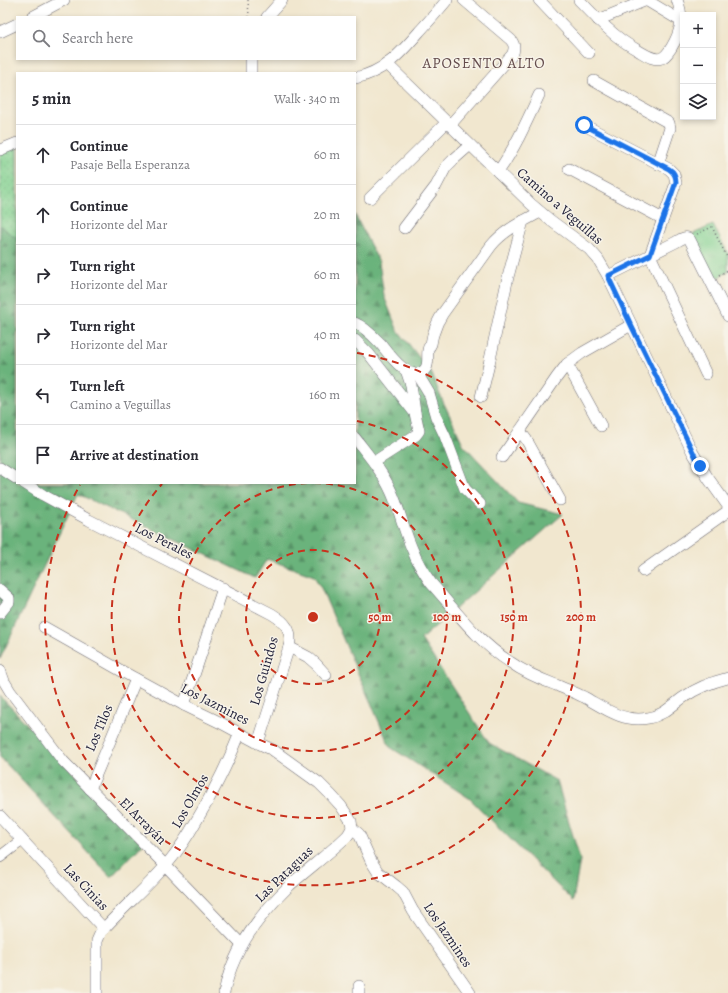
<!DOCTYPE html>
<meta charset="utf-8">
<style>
body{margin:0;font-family:Alegreya,serif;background:#f2f2f3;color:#2b2b33}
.controls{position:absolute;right:12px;top:12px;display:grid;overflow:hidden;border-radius:0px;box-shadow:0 2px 6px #0003}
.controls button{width:36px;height:36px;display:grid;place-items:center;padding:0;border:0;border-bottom:1px solid #e1e1e2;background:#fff;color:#2b2b33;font:20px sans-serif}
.stop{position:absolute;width:12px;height:12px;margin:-9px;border:3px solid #1a73e8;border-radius:50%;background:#fff}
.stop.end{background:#1a73e8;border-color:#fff;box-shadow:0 1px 4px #0008}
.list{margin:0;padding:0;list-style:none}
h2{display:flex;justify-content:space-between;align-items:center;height:52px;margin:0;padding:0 16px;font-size:17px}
h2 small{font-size:13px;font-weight:400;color:#7c7c81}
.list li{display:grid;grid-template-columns:26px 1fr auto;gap:12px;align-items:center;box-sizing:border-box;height:60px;padding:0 16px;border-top:1px solid #e1e1e2}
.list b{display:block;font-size:15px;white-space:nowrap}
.list p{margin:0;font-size:13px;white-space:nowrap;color:#7c7c81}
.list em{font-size:13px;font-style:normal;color:#7c7c81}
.icon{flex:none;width:22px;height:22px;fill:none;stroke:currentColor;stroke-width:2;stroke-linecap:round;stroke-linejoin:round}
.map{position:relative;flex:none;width:728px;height:993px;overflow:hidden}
.search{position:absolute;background:#fff;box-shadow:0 2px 6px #0003;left:16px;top:16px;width:340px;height:44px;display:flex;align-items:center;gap:10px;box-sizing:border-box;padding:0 14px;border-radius:0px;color:#7c7c81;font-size:15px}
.panel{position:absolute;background:#fff;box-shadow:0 2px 6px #0003;left:16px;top:72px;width:340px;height:412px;border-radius:0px}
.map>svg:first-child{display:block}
.grass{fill:url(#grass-dots);stroke:#527a66}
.forest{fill:url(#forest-firs);stroke:#466a5b}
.park{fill:url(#park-tufts);stroke:#527a66}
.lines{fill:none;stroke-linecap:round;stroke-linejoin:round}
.minor-casing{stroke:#6a676f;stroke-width:12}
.path{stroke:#6a676f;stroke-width:1.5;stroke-dasharray:1 3;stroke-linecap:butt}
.minor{stroke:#fff;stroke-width:11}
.route{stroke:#1a73e8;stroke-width:5}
.ring{fill:none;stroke:#c8321e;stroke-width:2;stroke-dasharray:7 5}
.labels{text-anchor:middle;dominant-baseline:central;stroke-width:3;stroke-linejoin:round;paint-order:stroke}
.street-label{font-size:14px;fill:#22223b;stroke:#f7f3e8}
.neighbourhood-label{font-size:15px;letter-spacing:1px;fill:#644c4d;stroke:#f7f3e8}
.centre{fill:#c8321e;stroke:#f7f3e8;stroke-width:2}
.ring-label{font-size:12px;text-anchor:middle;font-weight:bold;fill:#c8321e;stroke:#f7f3e8;stroke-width:3;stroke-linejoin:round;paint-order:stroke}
</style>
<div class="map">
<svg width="728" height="993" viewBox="0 0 728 993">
<defs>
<pattern id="grass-dots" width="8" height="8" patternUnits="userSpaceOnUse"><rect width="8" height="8" fill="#83d191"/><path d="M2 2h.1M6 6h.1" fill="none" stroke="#71b37e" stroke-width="1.8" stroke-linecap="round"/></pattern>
<pattern id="forest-firs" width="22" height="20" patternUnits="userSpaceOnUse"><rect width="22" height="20" fill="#6ab37b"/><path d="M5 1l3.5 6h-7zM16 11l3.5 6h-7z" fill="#579166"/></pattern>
<pattern id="park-tufts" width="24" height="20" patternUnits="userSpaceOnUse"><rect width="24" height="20" fill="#83d191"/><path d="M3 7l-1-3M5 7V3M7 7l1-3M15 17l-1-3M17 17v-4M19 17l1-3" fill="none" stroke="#71b37e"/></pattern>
</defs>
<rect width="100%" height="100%" fill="#f7f3e8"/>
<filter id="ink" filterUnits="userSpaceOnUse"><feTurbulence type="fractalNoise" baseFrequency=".025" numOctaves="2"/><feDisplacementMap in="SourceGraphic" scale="8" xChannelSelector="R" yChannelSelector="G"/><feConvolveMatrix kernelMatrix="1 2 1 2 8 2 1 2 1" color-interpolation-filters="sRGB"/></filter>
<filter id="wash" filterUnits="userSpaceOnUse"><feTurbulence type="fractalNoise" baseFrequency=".012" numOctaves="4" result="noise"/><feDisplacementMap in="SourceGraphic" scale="16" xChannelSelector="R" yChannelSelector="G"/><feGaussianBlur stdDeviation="0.9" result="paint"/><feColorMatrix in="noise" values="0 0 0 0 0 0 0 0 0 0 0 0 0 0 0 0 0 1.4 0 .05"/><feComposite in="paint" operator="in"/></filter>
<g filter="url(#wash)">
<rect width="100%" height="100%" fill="#f1e7cf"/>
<polygon class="grass" points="17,147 17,239 0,226 0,154"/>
<g class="forest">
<polygon points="355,215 379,262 384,296 397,329 432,374 440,395 463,444 518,503 563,514 421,639 489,743 557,781 580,860 573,901 469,798 390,747 321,588 314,576 267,559 255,578 78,494 0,659 0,226 17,239 17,483 355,483"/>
<polygon points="0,696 143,844 111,877 0,757"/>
</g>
<polygon class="park" points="713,225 728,254 728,272 714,280 691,235"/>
</g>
<g filter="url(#ink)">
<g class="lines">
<g class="minor-casing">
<g id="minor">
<polyline points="539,0 589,53"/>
<path d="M 579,0 C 592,13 604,27 619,38 C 625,43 632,47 639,51 C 646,55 654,61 662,58 C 668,55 672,47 675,41 C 682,27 683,15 677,0"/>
<polyline points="646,0 681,21"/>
<polyline points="32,17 64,0"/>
<polyline points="267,17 282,0"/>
<polyline points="598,20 647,0"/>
<polyline points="0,32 17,24"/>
<polyline points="251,59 251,73"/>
<polyline points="387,64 531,204 550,220 589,249 598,259 608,276 693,453 708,478 728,506"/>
<path d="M 355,78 C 384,72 400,54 419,32 C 428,22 438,11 447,0"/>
<polyline points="594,81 669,123 670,128 658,164"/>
<path d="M 450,125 L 512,55 C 515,49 515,45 511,40 L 464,0"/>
<polyline points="584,125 669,169 674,174 676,183 650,255 706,374"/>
<polyline points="0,150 17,143"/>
<polyline points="569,169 663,219"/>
<path d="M 498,172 C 515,148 527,121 539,95"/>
<polyline points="370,198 447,122"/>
<polyline points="404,228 436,186 446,167 453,160 470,145"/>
<path d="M 608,276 L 676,242 C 681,239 686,235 690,240 L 728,316"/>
<path d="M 355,323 C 365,327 374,337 381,344 C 388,353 413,388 426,368 C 429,363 427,355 428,350 C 429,345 429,349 431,344 C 432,340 432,336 434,332 C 436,325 439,319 443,313 L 491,246 C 504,230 522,222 540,212"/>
<polyline points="355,340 369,354 415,413 419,431 416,435 374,462"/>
<polyline points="567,364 601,426"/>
<polyline points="406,370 411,385 415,412"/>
<polyline points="417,373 429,393 436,417 445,436 465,489 480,504"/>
<polyline points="481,397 489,364 508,277 523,221"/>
<polyline points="520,431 526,439 560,500"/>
<path d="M 355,438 C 368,455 382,471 391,491 C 400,510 404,532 413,551 C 417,563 424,573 431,583 C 456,611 478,642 510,662 C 524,672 540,679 556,685 C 565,689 574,692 584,697 C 604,708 623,723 648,718 C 663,716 672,705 684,697 C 697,688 712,682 728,678"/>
<polyline points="502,457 557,377 567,364 582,353 631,325"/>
<polyline points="0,468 17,479"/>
<path d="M 24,483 L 43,495 L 89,520 L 272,614 C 285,622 293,630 289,647 L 258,743"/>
<polyline points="643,571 728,511"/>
<polyline points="0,590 9,598 9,602 0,613"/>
<path d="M 44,627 L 127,674 L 184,705 L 221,723 L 258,743 L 273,750 L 319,783 L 331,795 L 341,806 L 351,821 L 352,828 L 348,835 C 330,853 309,868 290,885 C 260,914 232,951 224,993"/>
<polyline points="289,647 308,657 316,664 326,675"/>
<polyline points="0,670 4,681 10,691 63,761 166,866 242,945"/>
<polyline points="184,705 223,588"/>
<polyline points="90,789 136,679"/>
<polyline points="0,816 104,929"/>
<polyline points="352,828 359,834 371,861 378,872 396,886 403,892 413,911 470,993"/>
<polyline points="0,857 22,840"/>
<path d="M 97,993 L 97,941 L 101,932 C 122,908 147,888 167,864 C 179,850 189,834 198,818 C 214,791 228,763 240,733"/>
<polyline points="359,993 359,986"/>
</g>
</g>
<g class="path">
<polyline points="248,0 249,17"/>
<polyline points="697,234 712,227 728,259"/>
<polyline points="719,275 728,270"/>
</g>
<use href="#minor" class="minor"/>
</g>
</g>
<g class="lines" filter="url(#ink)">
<path class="route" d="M 584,125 L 669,169 C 674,172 676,176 676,182 L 650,255 L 608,276 L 631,325 L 700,466"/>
</g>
<g class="ring">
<circle cx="313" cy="617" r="67"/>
<path d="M314 483A134 134 0 1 1 312 483"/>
<path d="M357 421A201 201 0 1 1 162 484"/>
<path d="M357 353A268 268 0 1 1 80 485"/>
</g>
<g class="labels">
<g class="street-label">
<text transform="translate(560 206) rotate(41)">Camino a Veguillas</text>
<text transform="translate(164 541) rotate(27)">Los Perales</text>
<text transform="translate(264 671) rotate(-74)">Los Guindos</text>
<text transform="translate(215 704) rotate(27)">Los Jazmines</text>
<text transform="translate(99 728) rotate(-67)">Los Tilos</text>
<text transform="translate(190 801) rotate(-60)">Los Olmos</text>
<text transform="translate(143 821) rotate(45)">El Arrayán</text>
<text transform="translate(284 874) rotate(-44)">Las Pataguas</text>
<text transform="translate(86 887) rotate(47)">Las Cinias</text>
<text transform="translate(448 935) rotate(56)">Los Jazmines</text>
</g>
<g class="neighbourhood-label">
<text x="484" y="63">APOSENTO ALTO</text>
</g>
</g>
<circle cx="313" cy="617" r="6" class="centre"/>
<g class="ring-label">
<text x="380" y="621">50 m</text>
<text x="447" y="621">100 m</text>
<text x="514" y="621">150 m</text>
<text x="581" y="621">200 m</text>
</g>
</svg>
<div class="controls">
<button>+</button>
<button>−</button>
<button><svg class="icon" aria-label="layers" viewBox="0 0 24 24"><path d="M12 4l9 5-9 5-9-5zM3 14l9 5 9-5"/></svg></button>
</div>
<div class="stop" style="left:584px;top:125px"></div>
<div class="stop end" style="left:700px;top:466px"></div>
<div class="search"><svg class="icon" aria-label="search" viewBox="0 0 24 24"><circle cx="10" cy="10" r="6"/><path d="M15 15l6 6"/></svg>Search here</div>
<section class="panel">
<h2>5 min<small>Walk · 340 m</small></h2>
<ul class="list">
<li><svg class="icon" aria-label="ahead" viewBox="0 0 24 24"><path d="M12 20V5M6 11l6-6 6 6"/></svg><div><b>Continue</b><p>Pasaje Bella Esperanza</p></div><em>60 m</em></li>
<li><svg class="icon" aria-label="ahead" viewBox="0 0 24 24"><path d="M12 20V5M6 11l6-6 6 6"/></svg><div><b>Continue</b><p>Horizonte del Mar</p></div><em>20 m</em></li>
<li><svg class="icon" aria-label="right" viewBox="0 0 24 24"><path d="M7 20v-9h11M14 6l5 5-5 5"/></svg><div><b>Turn right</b><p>Horizonte del Mar</p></div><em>60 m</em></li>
<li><svg class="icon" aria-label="right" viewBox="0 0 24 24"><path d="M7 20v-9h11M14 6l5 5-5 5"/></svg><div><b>Turn right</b><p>Horizonte del Mar</p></div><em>40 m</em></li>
<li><svg class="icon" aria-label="left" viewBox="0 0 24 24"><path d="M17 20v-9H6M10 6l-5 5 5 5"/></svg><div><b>Turn left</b><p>Camino a Veguillas</p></div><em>160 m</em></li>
<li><svg class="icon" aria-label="arrive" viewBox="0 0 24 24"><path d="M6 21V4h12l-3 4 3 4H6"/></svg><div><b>Arrive at destination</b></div></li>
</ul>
</section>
</div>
